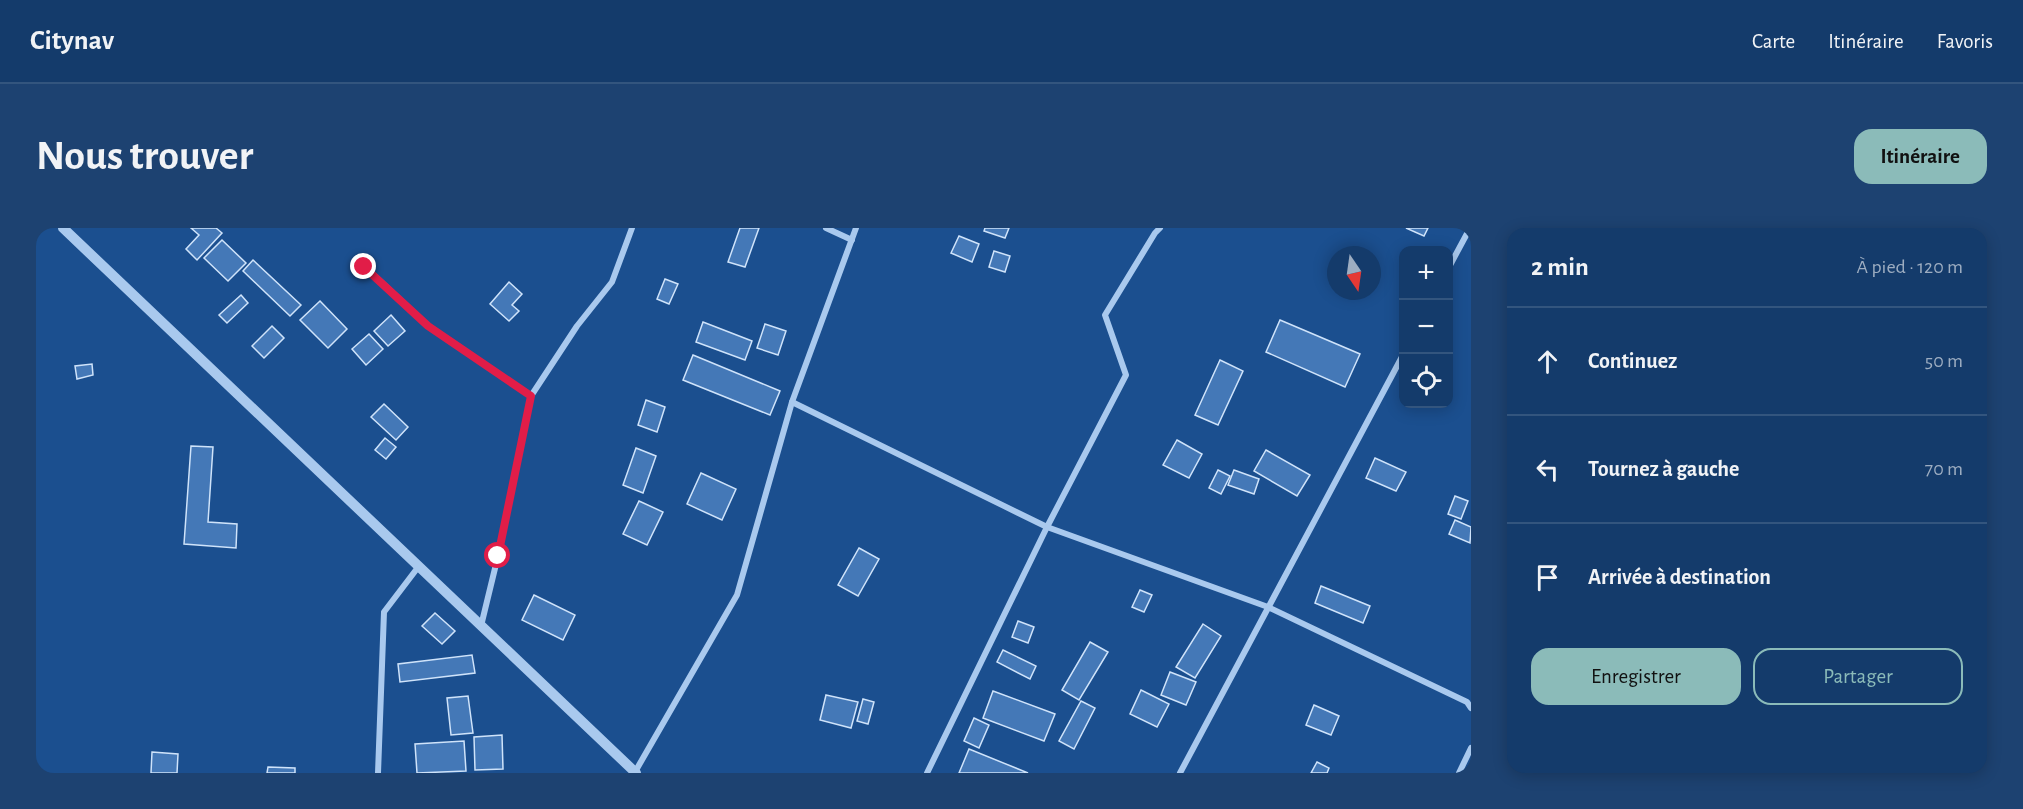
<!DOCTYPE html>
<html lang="fr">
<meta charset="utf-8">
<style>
body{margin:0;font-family:"Alegreya Sans",sans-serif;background:#1d4271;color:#f1f3f6}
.controls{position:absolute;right:18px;top:18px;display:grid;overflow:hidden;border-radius:12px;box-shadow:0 3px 15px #0003}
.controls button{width:54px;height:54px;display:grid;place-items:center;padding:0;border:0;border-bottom:2px solid #33557e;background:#143b6b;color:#f1f3f6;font:30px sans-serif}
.compass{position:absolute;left:1291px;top:18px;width:54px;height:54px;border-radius:50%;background:#143b6b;box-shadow:0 3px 15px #0003;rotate:167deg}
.stop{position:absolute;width:18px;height:18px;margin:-14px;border:4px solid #e11d48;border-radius:50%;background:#fff}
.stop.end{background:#e11d48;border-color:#fff;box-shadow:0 2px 6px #0008}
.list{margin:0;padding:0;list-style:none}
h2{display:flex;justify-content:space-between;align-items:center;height:78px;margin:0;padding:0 24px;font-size:26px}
h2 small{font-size:20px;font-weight:400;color:#9dadc1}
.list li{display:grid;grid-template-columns:39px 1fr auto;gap:18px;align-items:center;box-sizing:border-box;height:108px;padding:0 24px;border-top:2px solid #33557e}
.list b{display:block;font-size:22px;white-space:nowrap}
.list em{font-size:20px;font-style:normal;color:#9dadc1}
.actions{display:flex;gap:12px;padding:18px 24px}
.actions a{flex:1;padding:14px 0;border:2px solid #8bbbb9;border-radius:18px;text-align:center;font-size:21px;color:#8bbbb9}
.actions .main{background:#8bbbb9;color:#111}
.icon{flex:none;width:33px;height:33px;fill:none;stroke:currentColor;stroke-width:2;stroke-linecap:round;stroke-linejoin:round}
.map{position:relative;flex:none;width:1435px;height:545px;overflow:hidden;border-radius:18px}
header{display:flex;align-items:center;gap:36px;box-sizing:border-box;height:84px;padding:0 30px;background:#143b6b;border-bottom:2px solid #33557e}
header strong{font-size:28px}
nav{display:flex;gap:33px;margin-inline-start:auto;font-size:21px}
.intro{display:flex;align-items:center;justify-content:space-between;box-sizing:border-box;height:144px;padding:0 36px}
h1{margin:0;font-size:42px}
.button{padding:15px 27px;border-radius:18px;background:#8bbbb9;color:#111;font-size:21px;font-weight:700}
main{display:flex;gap:36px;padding:0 36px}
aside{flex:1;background:#143b6b;border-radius:18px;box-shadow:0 3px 15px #0003}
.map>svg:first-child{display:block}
.building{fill:#4478b7;stroke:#cfe3fa;stroke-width:1.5}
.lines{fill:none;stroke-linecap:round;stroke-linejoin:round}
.minor{stroke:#a9c9ee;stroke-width:6}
.tertiary{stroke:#a9c9ee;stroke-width:10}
.route{stroke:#e11d48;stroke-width:8}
</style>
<header>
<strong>Citynav</strong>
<nav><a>Carte</a><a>Itinéraire</a><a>Favoris</a></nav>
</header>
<div class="intro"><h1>Nous trouver</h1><a class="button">Itinéraire</a></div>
<main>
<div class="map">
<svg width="1435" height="545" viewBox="0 0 1435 545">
<rect width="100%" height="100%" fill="#1b4f8f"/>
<g class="building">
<polygon points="155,0 180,0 186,5 161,32 150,21 163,7"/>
<polygon points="704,0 723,0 709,39 692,34"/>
<polygon points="949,0 973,0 969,10 948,3"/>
<polygon points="1370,0 1392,0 1388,8"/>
<polygon points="923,8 943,16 936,34 915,25"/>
<polygon points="186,12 210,35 192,53 168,30"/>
<polygon points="958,23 974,28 969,44 953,39"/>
<polygon points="217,32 265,77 254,88 207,43"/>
<polygon points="629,51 642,56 633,76 621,71"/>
<polygon points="473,54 486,66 476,77 483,83 473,93 454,76"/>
<polygon points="205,67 212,75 191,95 183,87"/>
<polygon points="284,73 311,101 292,120 264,92"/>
<polygon points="355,87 369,103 352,118 338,103"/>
<polygon points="1244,92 1324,126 1309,159 1230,124"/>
<polygon points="667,94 716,113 709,132 660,114"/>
<polygon points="729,96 750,103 742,127 721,120"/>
<polygon points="236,98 248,110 228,130 216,118"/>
<polygon points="333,106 347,121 330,137 316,121"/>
<polygon points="657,127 744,163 734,187 647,152"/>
<polygon points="1184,132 1207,143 1182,197 1159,187"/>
<polygon points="56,136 57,147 41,151 39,138"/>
<polygon points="610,172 629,179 621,204 602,197"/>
<polygon points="348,176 372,199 360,212 335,189"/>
<polygon points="349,210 360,219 350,231 339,222"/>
<polygon points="1141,212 1166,226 1153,250 1127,237"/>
<polygon points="155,218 177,219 172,294 201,296 200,320 148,316"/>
<polygon points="600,220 620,228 607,265 587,257"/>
<polygon points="1230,222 1274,247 1261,268 1218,243"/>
<polygon points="1339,230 1370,244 1360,263 1330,250"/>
<polygon points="1182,242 1194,248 1185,266 1173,260"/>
<polygon points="1198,242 1223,251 1218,266 1192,257"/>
<polygon points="665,245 700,261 686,292 651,276"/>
<polygon points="1419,268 1432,273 1425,291 1412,286"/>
<polygon points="603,273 627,284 611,317 587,306"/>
<polygon points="1419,292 1435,299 1434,315 1413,306"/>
<polygon points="823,320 843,331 822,368 802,357"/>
<polygon points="1285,358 1334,378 1327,395 1279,375"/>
<polygon points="1104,362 1116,367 1108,384 1096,379"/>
<polygon points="498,367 539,387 527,412 486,392"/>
<polygon points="399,385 419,403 406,416 386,398"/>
<polygon points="982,393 998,399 992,415 976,409"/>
<polygon points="1167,396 1185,408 1159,450 1140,439"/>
<polygon points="1054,414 1072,424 1043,472 1026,462"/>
<polygon points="967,422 1000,438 994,451 961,434"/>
<polygon points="436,427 439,445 364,454 362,436"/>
<polygon points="1134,444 1160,454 1150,477 1125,467"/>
<polygon points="1105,462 1133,476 1121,499 1094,486"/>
<polygon points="957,463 1019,486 1008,513 947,490"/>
<polygon points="790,467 822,474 815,500 784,492"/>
<polygon points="432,468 437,505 415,507 411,470"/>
<polygon points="827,471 838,474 832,496 821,493"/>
<polygon points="1045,473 1059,480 1038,521 1023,513"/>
<polygon points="1278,477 1303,488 1295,507 1270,497"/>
<polygon points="938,490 953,497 943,520 928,513"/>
<polygon points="466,507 467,541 439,542 438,509"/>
<polygon points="428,513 430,543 381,545 379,516"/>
<polygon points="933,521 992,545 923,545"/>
<polygon points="116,524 142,526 141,545 115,545"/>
<polygon points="1281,534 1293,540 1291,545 1275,545"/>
<polygon points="232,539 259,540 259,545 231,545"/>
</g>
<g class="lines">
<g class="minor">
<polyline points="790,0 816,12"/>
<polyline points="329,39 392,98 495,168"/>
<polyline points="1412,41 1434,0"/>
<polyline points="756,174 1011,299 1232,379 1431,474 1435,480"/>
<polyline points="445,398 462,328 495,168 541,98 576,54 596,0"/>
<polyline points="599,544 701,367 756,174 820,0"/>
<polyline points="342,545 348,384 383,338"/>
<polyline points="891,545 1011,299 1090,147 1069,87 1119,5 1124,0"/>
<polyline points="1144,545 1368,125"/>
<polyline points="1423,545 1435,520"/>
</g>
<polyline class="tertiary" points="27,0 600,545"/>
</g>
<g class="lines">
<polyline class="route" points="328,39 392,98 495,168 462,328"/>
</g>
</svg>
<div class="controls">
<button>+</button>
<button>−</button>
<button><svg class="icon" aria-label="locate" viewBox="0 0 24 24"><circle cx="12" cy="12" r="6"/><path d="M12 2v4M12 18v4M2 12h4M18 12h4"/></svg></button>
</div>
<svg class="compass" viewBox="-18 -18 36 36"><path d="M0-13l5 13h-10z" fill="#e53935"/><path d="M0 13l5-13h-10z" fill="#9dadc1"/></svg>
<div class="stop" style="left:462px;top:328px"></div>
<div class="stop end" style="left:328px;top:39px"></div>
</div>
<aside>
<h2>2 min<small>À pied · 120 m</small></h2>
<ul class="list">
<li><svg class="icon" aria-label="ahead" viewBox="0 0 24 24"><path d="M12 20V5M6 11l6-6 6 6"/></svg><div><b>Continuez</b></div><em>50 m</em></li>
<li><svg class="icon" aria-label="left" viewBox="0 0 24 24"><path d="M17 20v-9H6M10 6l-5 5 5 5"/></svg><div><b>Tournez à gauche</b></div><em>70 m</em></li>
<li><svg class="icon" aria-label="arrive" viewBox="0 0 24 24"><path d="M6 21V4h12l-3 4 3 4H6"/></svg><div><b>Arrivée à destination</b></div></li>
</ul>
<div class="actions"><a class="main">Enregistrer</a><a>Partager</a></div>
</aside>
</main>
